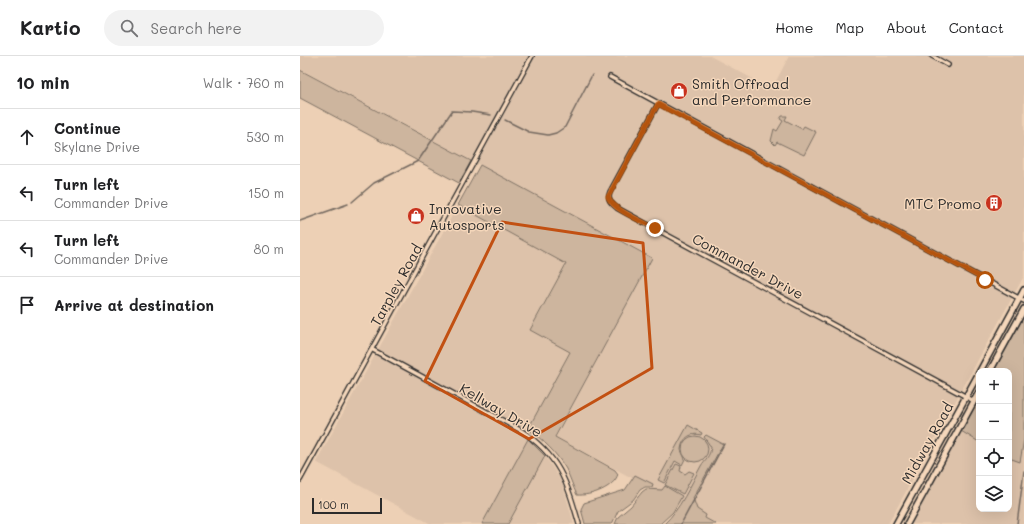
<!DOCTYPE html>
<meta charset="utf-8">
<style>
body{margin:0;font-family:Mali,sans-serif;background:#f2f2f2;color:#202124}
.controls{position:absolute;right:12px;bottom:12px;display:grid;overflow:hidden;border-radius:8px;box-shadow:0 4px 16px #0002}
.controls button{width:36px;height:36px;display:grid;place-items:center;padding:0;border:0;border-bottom:1px solid #e0e0e0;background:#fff;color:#202124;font:20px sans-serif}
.scale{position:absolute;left:12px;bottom:10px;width:70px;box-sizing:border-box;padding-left:4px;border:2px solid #2b2b2b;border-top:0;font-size:11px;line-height:14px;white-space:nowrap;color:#2b2b2b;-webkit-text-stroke:3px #f5d7bb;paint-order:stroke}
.stop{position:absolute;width:12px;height:12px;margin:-9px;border:3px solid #b45309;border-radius:50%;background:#fff}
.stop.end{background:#b45309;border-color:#fff;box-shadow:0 1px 4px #0008}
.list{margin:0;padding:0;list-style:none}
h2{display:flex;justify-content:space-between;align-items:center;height:52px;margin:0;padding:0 16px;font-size:17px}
h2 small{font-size:13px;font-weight:400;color:#757577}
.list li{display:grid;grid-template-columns:26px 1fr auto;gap:12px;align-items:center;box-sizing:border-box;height:56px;padding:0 16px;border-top:1px solid #e0e0e0}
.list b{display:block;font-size:15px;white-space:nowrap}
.list p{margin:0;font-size:13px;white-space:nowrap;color:#757577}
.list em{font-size:13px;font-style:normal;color:#757577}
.icon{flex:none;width:22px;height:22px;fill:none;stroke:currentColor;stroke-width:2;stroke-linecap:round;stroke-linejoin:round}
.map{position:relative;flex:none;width:724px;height:468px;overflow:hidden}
header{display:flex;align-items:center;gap:24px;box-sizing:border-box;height:56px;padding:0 20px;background:#fff;border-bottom:1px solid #e0e0e0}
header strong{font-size:19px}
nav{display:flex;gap:22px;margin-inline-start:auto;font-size:14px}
.search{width:280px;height:36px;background:#f2f2f2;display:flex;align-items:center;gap:10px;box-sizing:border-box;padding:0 14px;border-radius:22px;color:#757577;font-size:15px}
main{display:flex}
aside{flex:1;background:#fff}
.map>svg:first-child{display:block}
.built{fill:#ddc2aa}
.green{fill:#cdb59e;stroke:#7c7064}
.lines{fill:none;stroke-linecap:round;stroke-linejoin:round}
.stream{stroke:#73685f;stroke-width:1.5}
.street-casing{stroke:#2b2b2b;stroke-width:6}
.secondary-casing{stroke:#2b2b2b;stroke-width:8}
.street{stroke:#f5d7bb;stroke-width:3.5}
.secondary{stroke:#f5d7bb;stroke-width:5}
.route{stroke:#b45309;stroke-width:5}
.marked{fill:none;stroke:#c25012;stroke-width:3;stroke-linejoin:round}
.labels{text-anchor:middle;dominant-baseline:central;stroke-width:3;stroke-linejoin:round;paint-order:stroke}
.poi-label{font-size:14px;fill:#2b2b2b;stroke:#f5d7bb;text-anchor:start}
.street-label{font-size:14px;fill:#2b2b2b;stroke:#f5d7bb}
</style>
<header>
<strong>Kartio</strong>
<div class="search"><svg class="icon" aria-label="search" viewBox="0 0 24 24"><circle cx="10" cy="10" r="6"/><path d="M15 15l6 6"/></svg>Search here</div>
<nav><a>Home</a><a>Map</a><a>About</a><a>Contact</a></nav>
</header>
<main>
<aside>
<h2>10 min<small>Walk · 760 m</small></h2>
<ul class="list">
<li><svg class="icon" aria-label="ahead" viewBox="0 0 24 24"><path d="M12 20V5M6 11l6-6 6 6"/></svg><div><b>Continue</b><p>Skylane Drive</p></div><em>530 m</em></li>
<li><svg class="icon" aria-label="left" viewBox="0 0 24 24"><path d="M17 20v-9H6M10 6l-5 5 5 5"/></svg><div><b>Turn left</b><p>Commander Drive</p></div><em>150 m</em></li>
<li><svg class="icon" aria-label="left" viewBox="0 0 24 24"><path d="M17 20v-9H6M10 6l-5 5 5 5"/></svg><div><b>Turn left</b><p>Commander Drive</p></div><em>80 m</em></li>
<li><svg class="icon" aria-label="arrive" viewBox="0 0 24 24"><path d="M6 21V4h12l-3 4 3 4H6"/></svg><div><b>Arrive at destination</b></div></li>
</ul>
</aside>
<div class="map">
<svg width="724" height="468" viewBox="0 0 724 468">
<rect width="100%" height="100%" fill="#edd0b5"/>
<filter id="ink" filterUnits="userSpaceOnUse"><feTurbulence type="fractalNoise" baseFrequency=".025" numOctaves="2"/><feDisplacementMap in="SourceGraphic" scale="8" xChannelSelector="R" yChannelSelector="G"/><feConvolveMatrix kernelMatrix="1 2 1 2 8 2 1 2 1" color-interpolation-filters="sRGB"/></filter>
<g filter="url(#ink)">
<g class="built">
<polygon points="0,0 410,0 472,33 489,0 724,0 724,220 588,468 417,468 256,381 352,201 0,13"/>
<polygon points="158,149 266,208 230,274 270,296 228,373 227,385 182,468 131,468 16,406"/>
<polygon points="661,375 679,384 679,453 709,453 709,400 724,382 724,468 610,468"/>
<polygon points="245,400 262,426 274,468 208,468"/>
</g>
<g class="green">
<polygon points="0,14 171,105 159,127 0,42"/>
<polygon points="482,60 487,60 485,64 502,73 504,70 516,76 504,99 477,86 475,89 471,85 474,73 477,75 483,65 480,63"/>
<path d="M 180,109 L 352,202 L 255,381 L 315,414 L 318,418 C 314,432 291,440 277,439 C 273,431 270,421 266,413 C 256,396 244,385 228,373 L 270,296 L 230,274 L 266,208 L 158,149 Z"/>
<polygon points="724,260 724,383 720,406 709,402 709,315 694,315"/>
<polygon points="679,343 679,386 661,375"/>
<path d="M 388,369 L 402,377 L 401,379 C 390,376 382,383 381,394 L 385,403 L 382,409 L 375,405 L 364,427 L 358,424 Z"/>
<path d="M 406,379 L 423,388 L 393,442 L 397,453 L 406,459 L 405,462 L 416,468 L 364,468 C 381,452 390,430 401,410 C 405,403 410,401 411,391 L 404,381 Z"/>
<circle cx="395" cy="393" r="13"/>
<polygon points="228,383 245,400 208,468 182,468"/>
<polygon points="376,408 381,410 380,415 385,418 389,415 394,417 383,438 365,429"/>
<polygon points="335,419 353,428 352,431 345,431 340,434 333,444 318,455 312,468 285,468 281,453 284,447 325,434"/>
<polygon points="365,430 382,440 373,456 360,468 315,468 318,461 331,450 342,436 346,433 362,434"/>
</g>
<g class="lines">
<g class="stream">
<polyline points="205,64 229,76 248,79 256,77 265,71 292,19"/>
<polyline points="52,146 74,127 118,105 152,55 172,56 191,59"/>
<polyline points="0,165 48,148"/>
<polyline points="381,468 424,388"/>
<polyline points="717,468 724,415"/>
</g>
<g class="street-casing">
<g id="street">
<polyline points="632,0 648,9"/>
<polyline points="310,21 724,245"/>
<path d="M 358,48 L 310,136 C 307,144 311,147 317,152 L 674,345"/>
<path d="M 73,294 L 220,374 C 259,399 267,426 279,468"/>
<polyline points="0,424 232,0"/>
</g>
</g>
<g class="secondary-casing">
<g id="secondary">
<polyline points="680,315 724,234"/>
<polyline points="690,315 724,253"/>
<polyline points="596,468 679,317"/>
<polyline points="607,468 679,336"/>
</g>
</g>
<use href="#street" class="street"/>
<use href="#secondary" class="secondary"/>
</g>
</g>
<g class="lines" filter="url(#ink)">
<path class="route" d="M 355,172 C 342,165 313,154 308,141 L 358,48 L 685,224"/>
</g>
<path class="marked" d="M 202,166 L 343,187 L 352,312 L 229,383 L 125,325 Z"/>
<defs>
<g id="shop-disc" transform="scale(0.9)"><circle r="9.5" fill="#c8321e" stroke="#f5d7bb"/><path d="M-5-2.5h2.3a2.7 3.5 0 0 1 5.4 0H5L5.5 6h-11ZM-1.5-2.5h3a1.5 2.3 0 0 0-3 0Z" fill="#fff"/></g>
<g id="building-disc" transform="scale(0.9)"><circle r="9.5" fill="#c8321e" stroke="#f5d7bb"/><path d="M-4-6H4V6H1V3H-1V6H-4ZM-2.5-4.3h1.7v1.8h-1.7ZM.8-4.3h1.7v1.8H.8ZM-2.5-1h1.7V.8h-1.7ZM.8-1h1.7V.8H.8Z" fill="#fff"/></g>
</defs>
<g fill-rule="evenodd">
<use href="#shop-disc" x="379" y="35"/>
<use href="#building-disc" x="694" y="147"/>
<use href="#shop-disc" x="116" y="160"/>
</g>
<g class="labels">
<g class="poi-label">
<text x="392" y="27">Smith Offroad<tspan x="392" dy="16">and Performance</tspan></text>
<text x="681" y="147" text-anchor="end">MTC Promo</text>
<text x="129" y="152">Innovative<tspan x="129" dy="16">Autosports</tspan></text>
</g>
<g class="street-label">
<text transform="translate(448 210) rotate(28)">Commander Drive</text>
<text transform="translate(96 229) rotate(-61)">Tarpley Road</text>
<text transform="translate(201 354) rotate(30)">Kellway Drive</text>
<text transform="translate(627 387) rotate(-61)">Midway Road</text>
</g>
</g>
</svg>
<div class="controls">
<button>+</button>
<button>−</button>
<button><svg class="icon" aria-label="locate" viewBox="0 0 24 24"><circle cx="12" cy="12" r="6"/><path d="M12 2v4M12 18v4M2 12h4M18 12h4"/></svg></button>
<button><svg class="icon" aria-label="layers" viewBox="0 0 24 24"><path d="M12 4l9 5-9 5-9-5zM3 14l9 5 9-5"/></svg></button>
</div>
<div class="scale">100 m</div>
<div class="stop" style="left:685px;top:224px"></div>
<div class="stop end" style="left:355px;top:172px"></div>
</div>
</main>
